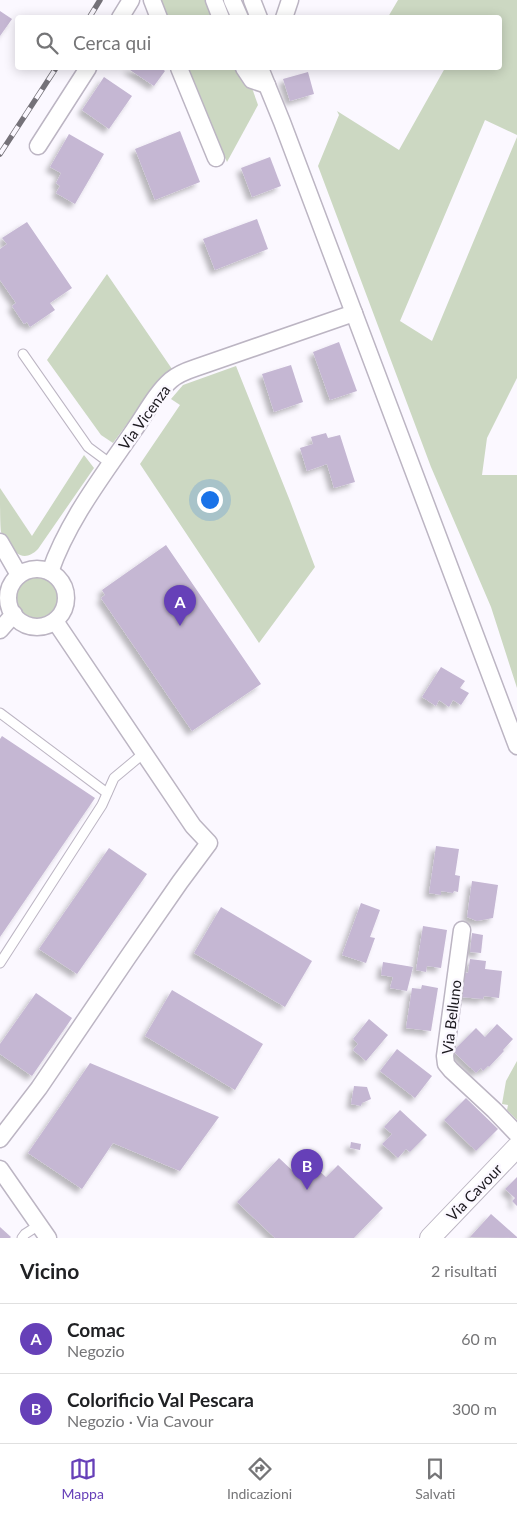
<!DOCTYPE html>
<html lang="it">
<meta charset="utf-8">
<style>
body{margin:0;font-family:Lato,sans-serif;background:#f2f2f2;color:#202124}
.you{position:absolute;left:209px;top:499px;width:18px;height:18px;margin:-12px;border:4px solid #fff;border-radius:50%;background:#1a73e8;box-shadow:0 0 0 8px #1a73e833}
.badge{display:grid;place-items:center;width:32px;height:32px;border-radius:50%;background:#6640b8;color:#fff;font-size:16px;font-weight:700}
.pin{position:absolute;translate:-50% -41px;filter:drop-shadow(0 1px 2px #0008)}
.pin::after{content:'';position:absolute;top:26px;width:18px;height:15px;background:inherit;clip-path:polygon(0 0,100% 0,50% 100%)}
.list{margin:0;padding:0;list-style:none}
h2{display:flex;justify-content:space-between;align-items:center;height:65px;margin:0;padding:0 20px;font-size:21px}
h2 small{font-size:16px;font-weight:400;color:#757577}
.list li{display:grid;grid-template-columns:32px 1fr auto;gap:15px;align-items:center;box-sizing:border-box;height:70px;padding:0 20px;border-top:1px solid #e0e0e0}
.list b{display:block;font-size:19px;white-space:nowrap}
.list p{margin:0;font-size:16px;white-space:nowrap;color:#757577}
.list em{font-size:16px;font-style:normal;color:#757577}
.icon{flex:none;width:28px;height:28px;fill:none;stroke:currentColor;stroke-width:2;stroke-linecap:round;stroke-linejoin:round}
.map{position:relative;flex:none;width:517px;height:1238px;overflow:hidden}
.search{position:absolute;background:#fff;box-shadow:0 2px 12px #0003;left:15px;right:15px;top:15px;height:55px;display:flex;align-items:center;gap:12px;box-sizing:border-box;padding:0 18px;border-radius:5px;color:#757577;font-size:19px}
.sheet{height:205px;background:#fff}
nav{display:flex;justify-content:space-around;align-items:center;box-sizing:border-box;height:70px;border-top:1px solid #e0e0e0;background:#fff;font-size:14px;color:#757577}
nav a{display:grid;justify-items:center;gap:2px}
nav .on{color:#6640b8}
.map>svg:first-child{display:block}
.green{fill:#ccd8c2}
.building{fill:#c5b7d3;filter:url(#shadow)}
.lines{fill:none;stroke-linecap:round;stroke-linejoin:round}
.service-casing{stroke:#bcb5c3;stroke-width:11}
.minor-casing{stroke:#bcb5c3;stroke-width:19}
.tertiary-casing{stroke:#bcb5c3;stroke-width:22}
.service{stroke:#fff;stroke-width:9}
.minor{stroke:#fff;stroke-width:16}
.tertiary{stroke:#fff;stroke-width:20}
.rail-casing{stroke:#757279;stroke-width:5.5}
.rail{stroke:#fbf8ff;stroke-width:4;stroke-dasharray:11;stroke-linecap:butt}
.labels{text-anchor:middle;dominant-baseline:central;stroke-width:5;stroke-linejoin:round;paint-order:stroke}
.street-label{font-size:15px;fill:#1c191f;stroke:#fbf8ff}
</style>
<div class="map">
<svg width="517" height="1238" viewBox="0 0 517 1238">
<defs>
<filter id="shadow"><feDropShadow dx="-4.5" dy="4.5" stdDeviation="2.5" flood-color="#0004"/></filter>
</defs>
<rect width="100%" height="100%" fill="#fbf8ff"/>
<g class="green">
<polygon points="157,0 206,0 213,17 165,17"/>
<polygon points="398,0 517,0 517,135 485,120 400,321 432,341 517,137 517,378 487,438 482,475 517,475 517,688 491,607 431,467 318,166 339,115 337,111 399,150 445,68 500,68 500,18 388,17"/>
<polygon points="186,68 234,68 252,88 258,105 227,162"/>
<polygon points="107,274 172,369 154,387 113,443 101,435 47,360"/>
<polygon points="236,366 290,501 315,567 259,643 140,464 180,405 171,399 183,385"/>
<path d="M 84,455 L 94,468 L 38,549 C 25,562 16,555 7,542 C 5,539 2,535 1,532 C 0,525 0,498 0,488 L 32,536 Z"/>
<circle cx="37" cy="598" r="21"/>
<polygon points="517,1061 517,1120 507,1110 508,1105 502,1104 506,1081"/>
</g>
<g class="building">
<polygon points="0,11 12,19 0,36"/>
<polygon points="127,68 161,68 165,71 154,86"/>
<polygon points="308,72 314,94 290,101 283,79"/>
<polygon points="104,77 132,96 109,129 82,110"/>
<polygon points="180,131 200,182 155,200 135,149"/>
<polygon points="69,134 104,154 75,204 56,193 60,186 56,183 61,173 50,167"/>
<polygon points="270,157 281,186 252,197 241,168"/>
<polygon points="257,219 268,249 215,270 203,239"/>
<polygon points="27,222 72,288 50,303 55,310 30,327 27,322 24,324 12,306 16,303 0,280 0,249 7,244 2,238"/>
<polygon points="339,342 357,391 330,400 313,352"/>
<polygon points="291,365 303,402 274,412 262,374"/>
<polygon points="326,433 328,438 340,435 355,482 334,488 327,464 307,471 300,448 313,444 311,437"/>
<polygon points="166,545 261,684 192,731 101,598 105,595 102,590"/>
<polygon points="441,667 465,681 460,688 469,693 461,705 453,700 449,707 439,700 436,706 422,697"/>
<polygon points="2,736 95,798 0,937 0,739"/>
<polygon points="436,846 459,849 455,875 460,876 458,892 454,891 453,893 441,891 441,895 429,893"/>
<polygon points="109,848 147,874 77,974 39,949"/>
<polygon points="472,881 498,885 493,918 477,921 467,917"/>
<polygon points="361,903 380,910 370,937 375,938 366,963 342,955"/>
<polygon points="221,907 312,961 285,1007 194,953"/>
<polygon points="423,926 447,930 441,968 427,966 426,972 416,970"/>
<polygon points="472,933 483,935 481,953 470,952"/>
<polygon points="470,959 486,961 485,969 502,971 499,998 484,996 483,999 460,997 463,972 468,973"/>
<polygon points="383,962 413,967 407,991 390,988 393,977 381,975"/>
<polygon points="422,985 438,988 431,1031 406,1028 412,988 421,989"/>
<polygon points="172,990 263,1044 235,1090 145,1036"/>
<polygon points="36,993 72,1018 32,1076 0,1054 0,1044"/>
<polygon points="369,1019 388,1035 366,1061 353,1050 358,1044 353,1039"/>
<polygon points="497,1024 513,1039 503,1050 504,1051 489,1067 488,1066 483,1071 481,1068 476,1073 453,1051 476,1028 485,1037"/>
<polygon points="397,1049 432,1076 415,1098 380,1071"/>
<polygon points="90,1063 219,1117 180,1171 113,1143 82,1189 28,1153"/>
<polygon points="354,1086 367,1087 371,1099 362,1103 361,1106 351,1104"/>
<polygon points="466,1098 498,1129 476,1151 444,1120"/>
<polygon points="400,1110 427,1135 410,1152 406,1149 398,1158 382,1144 392,1134 384,1127"/>
<polygon points="351,1142 361,1144 360,1150 350,1148"/>
<polygon points="279,1158 295,1173 307,1160 326,1177 338,1165 383,1208 354,1238 275,1238 237,1202"/>
<polygon points="517,1177 517,1206 512,1201 515,1198 505,1189"/>
<polygon points="491,1214 517,1237 517,1238 470,1237"/>
<polygon points="0,1227 11,1237 10,1238 0,1238"/>
</g>
<g class="lines">
<g class="service-casing">
<g id="service">
<polyline points="23,354 88,447 111,464"/>
<polyline points="0,713 107,793"/>
<polyline points="0,963 102,805 114,778 144,753"/>
<polyline points="22,1238 25,1234 39,1225"/>
</g>
</g>
<g class="minor-casing">
<g id="minor">
<polyline points="152,0 159,18"/>
<polyline points="214,0 221,18"/>
<polyline points="232,0 240,18"/>
<polyline points="252,0 259,18"/>
<polyline points="120,18 131,0"/>
<polyline points="284,18 290,0"/>
<polyline points="179,68 216,158"/>
<polyline points="244,68 252,80 267,85"/>
<polyline points="260,68 282,122 517,746"/>
<polyline points="38,146 88,68"/>
<polyline points="0,542 19,575"/>
<circle cx="37" cy="598" r="29"/>
<path d="M 50,572 C 68,520 104,474 134,430 C 146,413 156,393 171,380 C 178,374 186,371 195,368 L 354,313"/>
<polyline points="0,630 14,614"/>
<polyline points="462,930 445,1056 446,1064 451,1070 494,1110 517,1134"/>
<polyline points="0,1139 39,1088 128,957 180,882 209,843 193,826 55,621"/>
<polyline points="0,1169 48,1238"/>
</g>
</g>
<g class="tertiary-casing">
<polyline id="tertiary" points="430,1238 517,1147"/>
</g>
<use href="#service" class="service"/>
<use href="#minor" class="minor"/>
<use href="#tertiary" class="tertiary"/>
<g class="rail-casing">
<g id="rail">
<polyline points="89,18 100,0"/>
<polyline points="0,154 56,68"/>
</g>
</g>
<use href="#rail" class="rail"/>
</g>
<g class="labels">
<g class="street-label">
<text transform="translate(144 417) rotate(-54)">Via Vicenza</text>
<text transform="translate(451 1017) rotate(-83)">Via Belluno</text>
<text transform="translate(474 1192) rotate(-46)">Via Cavour</text>
</g>
</g>
</svg>
<div class="you"></div>
<div class="pin badge" style="left:180px;top:626px">A</div>
<div class="pin badge" style="left:307px;top:1190px">B</div>
<div class="search"><svg class="icon" aria-label="search" viewBox="0 0 24 24"><circle cx="10" cy="10" r="6"/><path d="M15 15l6 6"/></svg>Cerca qui</div>
</div>
<section class="sheet">
<h2>Vicino<small>2 risultati</small></h2>
<ul class="list">
<li><span class="badge">A</span><div><b>Comac</b><p>Negozio</p></div><em>60 m</em></li>
<li><span class="badge">B</span><div><b>Colorificio Val Pescara</b><p>Negozio · Via Cavour</p></div><em>300 m</em></li>
</ul>
</section>
<nav>
<a class="on"><svg class="icon" aria-label="map" viewBox="0 0 24 24"><path d="M3 6l6-2 6 2 6-2v14l-6 2-6-2-6 2zM9 4v14M15 6v14"/></svg>Mappa</a>
<a><svg class="icon" aria-label="directions" viewBox="0 0 24 24"><path d="M12 3l9 9-9 9-9-9zM9 14v-3h6M13 9l2 2-2 2"/></svg>Indicazioni</a>
<a><svg class="icon" aria-label="saved" viewBox="0 0 24 24"><path d="M7 4h10v16l-5-4-5 4z"/></svg>Salvati</a>
</nav>
